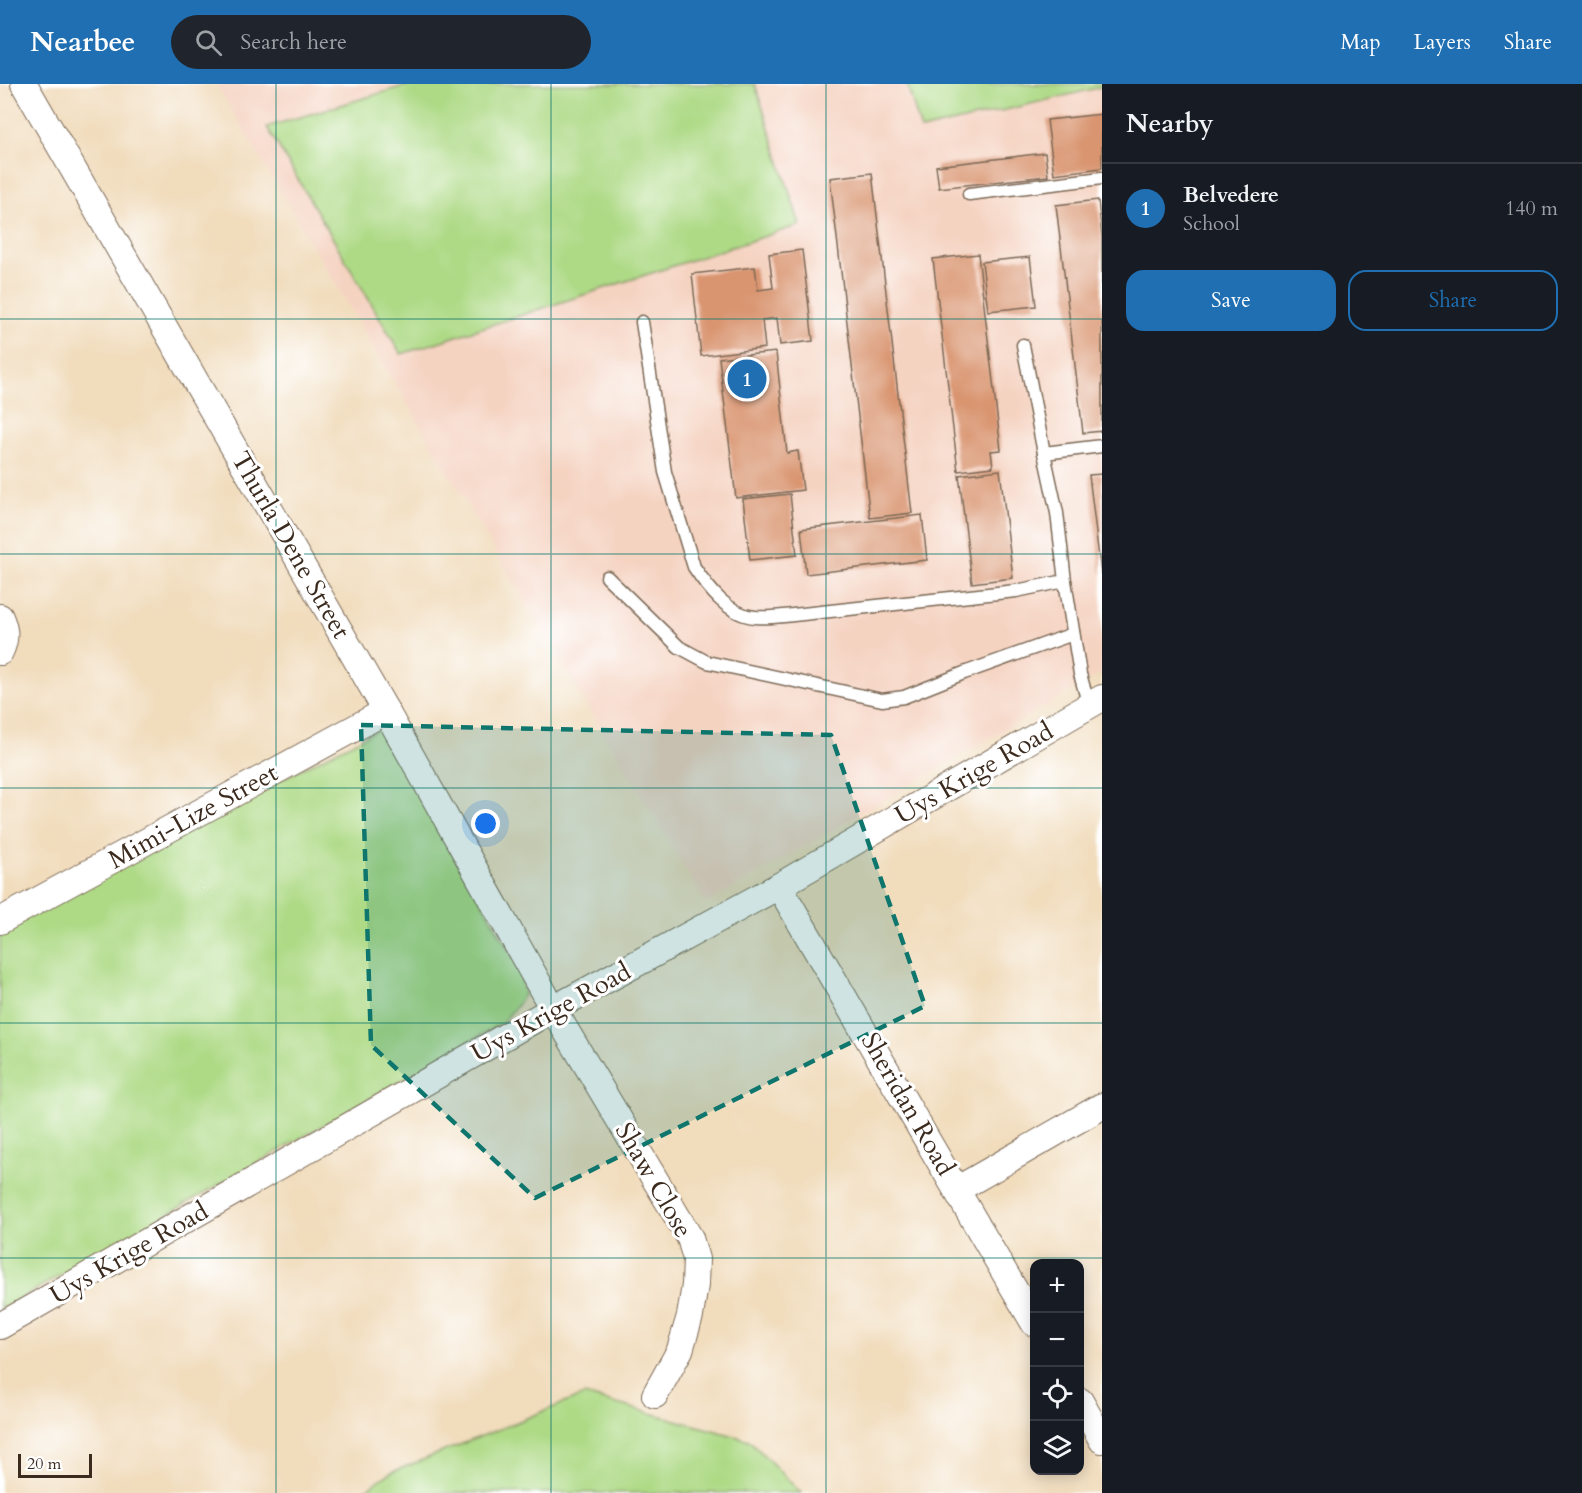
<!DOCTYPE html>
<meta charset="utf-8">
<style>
body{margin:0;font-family:Cardo,serif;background:#20242c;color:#f1f3f6}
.controls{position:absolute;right:18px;bottom:18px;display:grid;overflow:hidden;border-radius:12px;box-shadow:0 3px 15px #0003}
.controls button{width:54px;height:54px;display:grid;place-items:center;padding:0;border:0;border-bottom:2px solid #363941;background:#171b24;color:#f1f3f6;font:30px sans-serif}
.scale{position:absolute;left:18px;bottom:15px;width:74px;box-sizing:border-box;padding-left:6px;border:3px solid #3b2a1e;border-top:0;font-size:16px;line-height:21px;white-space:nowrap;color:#3b2a1e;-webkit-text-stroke:4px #fff;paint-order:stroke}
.you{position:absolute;left:486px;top:740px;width:21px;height:21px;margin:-15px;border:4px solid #fff;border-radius:50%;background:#1a73e8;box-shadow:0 0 0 9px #1a73e833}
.badge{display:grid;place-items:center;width:39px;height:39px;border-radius:50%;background:#1f6fb2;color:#fff;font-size:20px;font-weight:700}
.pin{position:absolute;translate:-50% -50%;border:3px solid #fff;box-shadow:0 2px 6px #0006}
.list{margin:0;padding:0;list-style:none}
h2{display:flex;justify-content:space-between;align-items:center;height:78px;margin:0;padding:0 24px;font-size:26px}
h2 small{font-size:20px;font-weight:400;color:#9ea1a6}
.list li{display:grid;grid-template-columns:39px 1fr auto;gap:18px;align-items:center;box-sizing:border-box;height:90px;padding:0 24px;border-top:2px solid #363941}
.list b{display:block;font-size:22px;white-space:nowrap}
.list p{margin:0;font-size:20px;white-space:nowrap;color:#9ea1a6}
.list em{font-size:20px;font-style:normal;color:#9ea1a6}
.actions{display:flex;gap:12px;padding:18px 24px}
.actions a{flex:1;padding:14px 0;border:2px solid #1f6fb2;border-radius:18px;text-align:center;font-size:21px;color:#1f6fb2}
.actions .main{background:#1f6fb2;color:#fff}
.icon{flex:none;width:33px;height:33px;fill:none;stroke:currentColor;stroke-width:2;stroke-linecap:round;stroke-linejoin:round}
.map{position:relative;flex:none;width:1102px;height:1409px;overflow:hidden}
header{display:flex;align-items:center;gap:36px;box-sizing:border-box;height:84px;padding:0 30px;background:#1f6fb2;color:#fff}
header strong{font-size:28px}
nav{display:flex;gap:33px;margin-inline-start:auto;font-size:21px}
.search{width:420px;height:54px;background:#20242c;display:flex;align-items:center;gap:15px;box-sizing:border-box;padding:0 21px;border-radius:33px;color:#9ea1a6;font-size:22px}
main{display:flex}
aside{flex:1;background:#171b24}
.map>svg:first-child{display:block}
.built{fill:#f5d3c1}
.green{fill:#aeda86;stroke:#748252;stroke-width:1.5}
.building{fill:#d9946f}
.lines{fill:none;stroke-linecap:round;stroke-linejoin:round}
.lane-casing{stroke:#7b6855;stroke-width:15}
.street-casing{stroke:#7b6855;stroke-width:28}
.lane{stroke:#fff;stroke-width:12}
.street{stroke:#fff;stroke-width:26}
.marked{fill:#0f766e;fill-opacity:0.2;stroke:#0f766e;stroke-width:4.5;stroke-dasharray:12 8;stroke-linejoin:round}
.grid{fill:none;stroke:#0f766e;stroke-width:1.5;stroke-opacity:0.55}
.labels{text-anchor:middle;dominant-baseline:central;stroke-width:6;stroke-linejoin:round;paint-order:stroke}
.street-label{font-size:26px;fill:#3b2a1e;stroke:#fff}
</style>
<header>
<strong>Nearbee</strong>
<div class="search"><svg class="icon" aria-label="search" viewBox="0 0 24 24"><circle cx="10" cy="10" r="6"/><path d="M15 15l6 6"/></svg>Search here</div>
<nav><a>Map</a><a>Layers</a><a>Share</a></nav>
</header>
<main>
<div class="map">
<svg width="1102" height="1409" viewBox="0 0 1102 1409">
<rect width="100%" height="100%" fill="#fff"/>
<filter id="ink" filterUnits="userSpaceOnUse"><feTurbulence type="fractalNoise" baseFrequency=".0167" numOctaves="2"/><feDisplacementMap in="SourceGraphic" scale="12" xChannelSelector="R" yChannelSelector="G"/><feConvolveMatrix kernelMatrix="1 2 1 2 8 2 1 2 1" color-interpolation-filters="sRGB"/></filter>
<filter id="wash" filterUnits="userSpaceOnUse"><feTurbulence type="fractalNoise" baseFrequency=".008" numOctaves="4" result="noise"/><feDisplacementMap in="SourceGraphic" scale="24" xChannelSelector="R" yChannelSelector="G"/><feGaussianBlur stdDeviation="1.35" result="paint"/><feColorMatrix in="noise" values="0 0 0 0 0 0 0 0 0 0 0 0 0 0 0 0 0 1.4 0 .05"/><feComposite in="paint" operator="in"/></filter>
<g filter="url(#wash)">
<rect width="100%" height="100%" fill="#f1dcbc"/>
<polygon class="built" points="216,0 1102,0 1102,589 706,820"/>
<g class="green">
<polygon points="411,0 755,0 800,141 401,270 267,43"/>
<polygon points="907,0 1102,0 1102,3 921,46"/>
<polygon points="377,646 388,650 521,888 524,911 514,925 502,939 0,1226 0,840"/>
<polygon points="584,1311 749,1356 801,1409 361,1409 390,1389"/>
</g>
<g id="blocks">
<g class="building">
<polygon points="1102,30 1102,84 1054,90 1047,36"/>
<polygon points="1045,69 1048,92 939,104 936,82"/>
<polygon points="872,89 912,429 870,434 830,94"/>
<polygon points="1098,116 1102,153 1102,347 1083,349 1056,121"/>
<polygon points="802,166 813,257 780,261 777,234 762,236 765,264 701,272 692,190 755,183 758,206 773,204 769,170"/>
<polygon points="978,170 1001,366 991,367 993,383 958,387 933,175"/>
<polygon points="1030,173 1036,222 988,227 982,178"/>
<polygon points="776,268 787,369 798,367 803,406 736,414 719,274"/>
<polygon points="1000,386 1013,494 972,499 959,391"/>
<polygon points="1102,390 1102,490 1101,490 1089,391"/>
<polygon points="790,410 797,471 750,476 743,415"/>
<polygon points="922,431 927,476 806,490 801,445"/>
</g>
</g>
</g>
<g filter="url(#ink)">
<use href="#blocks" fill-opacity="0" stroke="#7b6855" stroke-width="1.5"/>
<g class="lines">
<g class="lane-casing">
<g id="lane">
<polyline points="969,110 1102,94"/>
<path d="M 642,238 L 665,388 L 694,483 C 708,504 728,531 755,533 C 765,534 775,533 784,532 L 1016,507 L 1065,497 L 1057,429 L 1044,369 L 1102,362"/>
<polyline points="1023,261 1044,369"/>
<polyline points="607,493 679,563 707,578 882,616 904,613 964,589 1073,550"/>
<polyline points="1065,497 1080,590 1089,622"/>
</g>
</g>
<g class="street-casing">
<g id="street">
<polyline points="24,0 386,627 553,925 690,1154 696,1175 695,1201 690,1232 680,1266 655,1311"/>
<path d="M 0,533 C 6,547 6,555 0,568"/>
<polyline points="779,802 1034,1239"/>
<polyline points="0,837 386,627"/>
<polyline points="958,1105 1102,1022"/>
<polyline points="0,1242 553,925 779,802 1102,614"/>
<polyline points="1080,1317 1102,1356"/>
</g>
</g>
<use href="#lane" class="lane"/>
<use href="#street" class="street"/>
</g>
</g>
<path class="marked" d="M 361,641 L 831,651 L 925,922 L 535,1114 L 371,961 Z"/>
<path class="grid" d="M 276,0 L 276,1409M 551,0 L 551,1409M 826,0 L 826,1409M 0,235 L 1102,235M 0,470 L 1102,470M 0,704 L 1102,704M 0,939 L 1102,939M 0,1174 L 1102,1174"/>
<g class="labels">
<g class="street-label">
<text transform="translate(291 461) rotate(60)">Thurla Dene Street</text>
<text transform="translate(974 689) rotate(-30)">Uys Krige Road</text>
<text transform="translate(193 732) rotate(-29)">Mimi-Lize Street</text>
<text transform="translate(551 928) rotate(-29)">Uys Krige Road</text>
<text transform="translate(908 1020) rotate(60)">Sheridan Road</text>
<text transform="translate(654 1096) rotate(60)">Shaw Close</text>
<text transform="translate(129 1169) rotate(-30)">Uys Krige Road</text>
</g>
</g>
</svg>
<div class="controls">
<button>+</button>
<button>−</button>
<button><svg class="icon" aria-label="locate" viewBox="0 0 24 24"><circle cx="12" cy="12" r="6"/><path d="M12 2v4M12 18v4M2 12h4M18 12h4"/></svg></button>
<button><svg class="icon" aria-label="layers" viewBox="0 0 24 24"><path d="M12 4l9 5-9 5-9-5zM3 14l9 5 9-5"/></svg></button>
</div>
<div class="scale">20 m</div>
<div class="you"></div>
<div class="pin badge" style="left:747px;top:295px">1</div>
</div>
<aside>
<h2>Nearby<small></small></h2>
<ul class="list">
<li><span class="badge">1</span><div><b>Belvedere</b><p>School</p></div><em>140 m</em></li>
</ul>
<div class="actions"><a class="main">Save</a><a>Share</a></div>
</aside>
</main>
